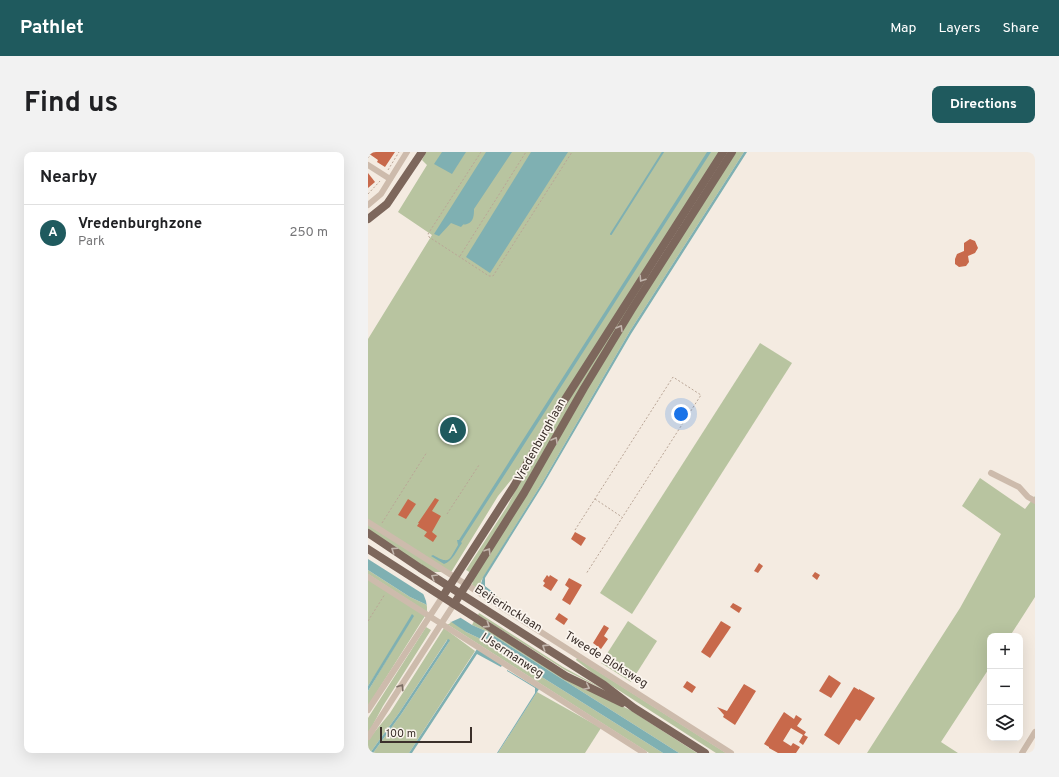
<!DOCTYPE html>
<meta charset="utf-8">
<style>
body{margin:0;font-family:Overpass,sans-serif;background:#f2f2f2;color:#202124}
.controls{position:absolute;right:12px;bottom:12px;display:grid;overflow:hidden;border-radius:8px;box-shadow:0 4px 16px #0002}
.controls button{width:36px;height:36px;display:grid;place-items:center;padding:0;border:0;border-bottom:1px solid #e0e0e0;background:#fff;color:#202124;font:20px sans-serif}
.scale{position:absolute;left:12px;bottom:10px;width:92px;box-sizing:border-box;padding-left:4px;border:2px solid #3b302b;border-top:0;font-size:11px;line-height:14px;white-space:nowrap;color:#3b302b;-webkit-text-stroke:3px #fbf5ee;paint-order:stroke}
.you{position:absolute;left:313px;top:262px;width:14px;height:14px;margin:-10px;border:3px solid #fff;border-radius:50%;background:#1a73e8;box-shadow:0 0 0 6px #1a73e833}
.badge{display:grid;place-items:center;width:26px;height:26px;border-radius:50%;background:#1f5a5e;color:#fff;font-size:13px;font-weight:700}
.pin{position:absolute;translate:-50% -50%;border:2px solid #fff;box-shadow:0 1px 4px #0006}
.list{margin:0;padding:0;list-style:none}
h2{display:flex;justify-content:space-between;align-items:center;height:52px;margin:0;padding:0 16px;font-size:17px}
h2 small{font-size:13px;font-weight:400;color:#757577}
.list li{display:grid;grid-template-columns:26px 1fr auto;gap:12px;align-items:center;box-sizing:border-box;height:56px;padding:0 16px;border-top:1px solid #e0e0e0}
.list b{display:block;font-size:15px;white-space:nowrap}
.list p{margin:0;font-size:13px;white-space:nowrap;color:#757577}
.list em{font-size:13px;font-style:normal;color:#757577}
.icon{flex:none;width:22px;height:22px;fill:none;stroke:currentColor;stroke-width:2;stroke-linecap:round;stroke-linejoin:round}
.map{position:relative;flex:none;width:667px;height:601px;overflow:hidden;border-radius:8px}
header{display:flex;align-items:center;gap:24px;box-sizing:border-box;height:56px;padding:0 20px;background:#1f5a5e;color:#fff}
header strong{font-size:19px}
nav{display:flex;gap:22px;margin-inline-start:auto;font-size:14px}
.intro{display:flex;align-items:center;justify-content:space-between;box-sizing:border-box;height:96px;padding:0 24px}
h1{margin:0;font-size:28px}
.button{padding:10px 18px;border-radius:8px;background:#1f5a5e;color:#fff;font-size:14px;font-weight:700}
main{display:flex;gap:24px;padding:0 24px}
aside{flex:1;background:#fff;border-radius:8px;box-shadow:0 4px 16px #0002}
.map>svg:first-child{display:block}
.green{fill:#b8c4a0}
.water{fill:#7fb0b2}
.pier{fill:#f4ebe1}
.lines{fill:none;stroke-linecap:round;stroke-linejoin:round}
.stream{stroke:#7fb0b2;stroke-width:2}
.building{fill:#c8694b}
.path{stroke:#b9a596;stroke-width:1;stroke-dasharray:2 2;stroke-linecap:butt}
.minor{stroke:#cdbbac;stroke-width:6}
.major{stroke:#7d675c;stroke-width:8}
.oneway{stroke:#c2b5ac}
.oneway2{stroke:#7d6f65}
.labels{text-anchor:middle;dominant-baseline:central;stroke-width:3.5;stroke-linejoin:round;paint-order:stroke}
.street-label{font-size:12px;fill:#3b302b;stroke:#fbf5ee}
</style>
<header>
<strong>Pathlet</strong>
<nav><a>Map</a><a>Layers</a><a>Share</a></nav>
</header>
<div class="intro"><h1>Find us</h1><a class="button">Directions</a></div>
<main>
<aside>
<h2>Nearby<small></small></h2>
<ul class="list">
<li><span class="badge">A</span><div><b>Vredenburghzone</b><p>Park</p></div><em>250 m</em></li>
</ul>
</aside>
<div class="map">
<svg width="667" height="601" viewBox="0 0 667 601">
<rect width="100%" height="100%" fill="#f4ebe1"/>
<g class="green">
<polygon points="58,0 353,0 148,322 130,344 82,422 0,370 0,187 64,83 30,60 59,13 54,8"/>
<polygon points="366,0 376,0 262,179 174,331 113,429 112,435 126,444 127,443 133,447 132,447 144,455 140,456 104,433 105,428 218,237"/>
<polygon points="302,87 183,292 103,421 98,418 140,353 168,297"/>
<polygon points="392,191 424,211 264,462 232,441"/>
<polygon points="612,326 657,357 667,344 667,445 642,484 622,484 622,515 573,590 590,601 499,601 592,456 633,382 594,354"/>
<polygon points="0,372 75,420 66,420 62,418 0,379"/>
<polygon points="0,418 42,445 59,453 59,460 0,422"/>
<polygon points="0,424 57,464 0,554 0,539 39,474 0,534"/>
<polygon points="111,461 195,515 250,545 197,518 110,463"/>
<polygon points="84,469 98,480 115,488 295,601 281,601 79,472 81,472"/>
<polygon points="106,469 222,538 262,558 329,601 311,601 120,480 104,473"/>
<polygon points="260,469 289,489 263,530 233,511"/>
<polygon points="58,475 63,478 15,554 0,582 0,566"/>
<polygon points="76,476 107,499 41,601 5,601 34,561 81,490 79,488 31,561 2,601 0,601 0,588 22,561"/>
<polygon points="209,506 358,601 348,601 227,523 208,508"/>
<polygon points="169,540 233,576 217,601 130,601"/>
</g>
<g class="water">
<polygon points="74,0 98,0 84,22 66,12"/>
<path d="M 118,0 L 144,0 L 106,57 C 106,62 106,70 99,72 C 93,74 98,70 93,75 L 83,71 L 71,84 L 66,82 Z"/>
<polygon points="163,0 200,0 122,121 98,105"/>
<path d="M 339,0 L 343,0 L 143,313 L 93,390 L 94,391 C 89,398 84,410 76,412 L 63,404 L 65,403 C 82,413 81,408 90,393 L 89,388 L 91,388 Z"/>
<polygon points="376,0 379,0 263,182 175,333 117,426 117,434 126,441 127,444 125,444 112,435 115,425 174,331 262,179"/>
<polygon points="0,407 104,473 120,480 311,601 295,601 115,488 98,480 57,452 42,445 0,418"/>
<polygon points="44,462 46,464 0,539 0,534"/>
<polygon points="80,487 82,488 81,490 34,561 5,601 2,601 31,561"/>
<polygon points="109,497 134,513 133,515 109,502 44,601 41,601"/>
<polygon points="139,518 171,537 130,601 129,601 167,541 167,536 139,519"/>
</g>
<polygon class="pier" points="55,441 93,465 92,466 83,470 59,455 58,449"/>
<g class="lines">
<polyline class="stream" points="243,82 295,0"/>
</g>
<g class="building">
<polygon points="0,0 27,0 17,15 9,10 10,8 0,1"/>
<polygon points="0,21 7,30 0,36"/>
<polygon points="602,87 607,89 610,96 607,101 600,104 601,110 598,114 591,115 587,112 587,107 589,102 596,99 596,91"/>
<polygon points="67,346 71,348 64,359 73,364 64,380 69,384 65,390 56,384 59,380 49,374 51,371 50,371"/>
<polygon points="40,347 48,352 38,367 30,363"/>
<polygon points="207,380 218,386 213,394 203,387"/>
<polygon points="391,411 395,414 390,421 386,419"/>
<polygon points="447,420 452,423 449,428 444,424"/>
<polygon points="179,423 181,425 182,423 190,428 183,439 175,434 177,431 175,429"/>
<polygon points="201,426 214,433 202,453 194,448 201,436 197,433"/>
<polygon points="365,451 374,456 371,461 362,455"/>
<polygon points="191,461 200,467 196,473 187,467"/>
<polygon points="353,469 363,475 342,506 333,500"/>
<polygon points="236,473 241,476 236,484 240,487 233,497 225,491"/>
<polygon points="461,523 473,531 463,546 451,539"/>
<polygon points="319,529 328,535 324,541 315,535"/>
<polygon points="376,532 388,539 367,573 355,565 356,563 349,555 359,559"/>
<polygon points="486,535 491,538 491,537 507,546 492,569 488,567 471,593 456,583"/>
<polygon points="416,560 426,567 428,563 434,567 429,574 438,580 436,583 440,585 435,593 431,590 435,583 423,576 415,589 423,594 425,591 432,595 428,601 410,601 401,596 401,595 396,592"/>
</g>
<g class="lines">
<g class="path">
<polyline points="113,0 60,82 61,85 121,124 125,124 204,0"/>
<polyline points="0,6 4,0"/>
<polyline points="20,18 31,0"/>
<polyline points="0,42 12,29"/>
<polyline points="92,104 158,0"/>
<polyline points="227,347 254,365"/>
<polyline points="79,362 111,313"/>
<polyline points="14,371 59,300"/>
<polyline points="207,378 305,225 333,243 218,422"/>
<polyline points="0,469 17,442"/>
</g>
<g class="minor">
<polyline points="0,13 22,27"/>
<polyline points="0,53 13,42 39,0"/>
<polyline points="623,321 651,335 660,345 667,349"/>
<polyline points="0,370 363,601"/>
<polyline points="0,425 276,601"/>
<polyline points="0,558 75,444"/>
<polyline points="0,585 86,452"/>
<polyline points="654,601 667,580"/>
</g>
<g class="major">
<polyline points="0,67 19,52 54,0"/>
<polyline points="0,381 52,416 236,533 266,556 337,601"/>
<polyline points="0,397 198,524 254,551"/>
<polyline points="75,444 146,334 182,271 355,0"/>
<polyline points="86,452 156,341 216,236 264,157 364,0"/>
</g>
</g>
<defs><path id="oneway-chevron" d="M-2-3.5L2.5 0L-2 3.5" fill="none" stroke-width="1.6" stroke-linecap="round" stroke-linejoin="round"/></defs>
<g class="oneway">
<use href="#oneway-chevron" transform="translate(274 127) rotate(123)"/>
<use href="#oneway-chevron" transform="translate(252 176) rotate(-59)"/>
<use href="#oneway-chevron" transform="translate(187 288) rotate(-61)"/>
<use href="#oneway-chevron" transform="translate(26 398) rotate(-146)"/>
<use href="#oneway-chevron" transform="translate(120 399) rotate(-58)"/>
<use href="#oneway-chevron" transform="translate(66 425) rotate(-149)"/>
<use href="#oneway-chevron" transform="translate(119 473) rotate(33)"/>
<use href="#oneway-chevron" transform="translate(177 495) rotate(-147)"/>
<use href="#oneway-chevron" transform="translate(219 535) rotate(26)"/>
</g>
<use class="oneway2" href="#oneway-chevron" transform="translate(33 535) rotate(-57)"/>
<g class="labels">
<g class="street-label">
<text transform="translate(173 288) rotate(-61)">Vredenburghlaan</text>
<text transform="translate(140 457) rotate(32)">Beijerincklaan</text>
<text transform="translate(144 504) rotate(33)">IJsermanweg</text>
<text transform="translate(238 508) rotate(32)">Tweede Bloksweg</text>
</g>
</g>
</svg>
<div class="controls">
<button>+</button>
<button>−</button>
<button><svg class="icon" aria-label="layers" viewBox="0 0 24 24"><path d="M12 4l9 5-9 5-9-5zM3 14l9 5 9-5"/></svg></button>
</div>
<div class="scale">100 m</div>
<div class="you"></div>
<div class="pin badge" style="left:85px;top:278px">A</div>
</div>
</main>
